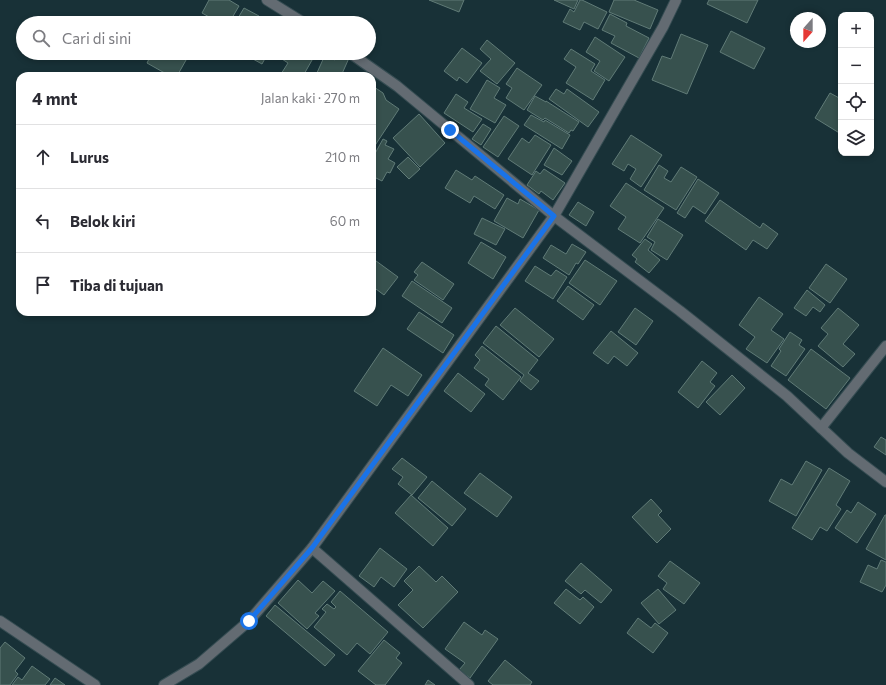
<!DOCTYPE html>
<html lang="id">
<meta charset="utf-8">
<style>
body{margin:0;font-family:Commissioner,sans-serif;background:#f2f2f3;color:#2b2b33}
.controls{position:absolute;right:12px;top:12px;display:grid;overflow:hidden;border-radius:8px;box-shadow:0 2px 6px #0003}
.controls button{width:36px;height:36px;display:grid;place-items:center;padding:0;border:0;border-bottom:1px solid #e1e1e2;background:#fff;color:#2b2b33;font:20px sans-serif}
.compass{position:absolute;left:790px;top:12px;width:36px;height:36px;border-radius:50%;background:#fff;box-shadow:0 2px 6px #0003;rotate:201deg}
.stop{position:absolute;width:12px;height:12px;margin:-9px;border:3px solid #1a73e8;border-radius:50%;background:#fff}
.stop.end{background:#1a73e8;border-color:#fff;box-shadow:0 1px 4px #0008}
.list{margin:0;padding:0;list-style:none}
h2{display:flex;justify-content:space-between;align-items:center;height:52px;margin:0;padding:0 16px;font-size:17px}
h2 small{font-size:13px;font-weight:400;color:#7c7c81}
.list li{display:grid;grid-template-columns:26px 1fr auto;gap:12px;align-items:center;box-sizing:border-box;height:64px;padding:0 16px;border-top:1px solid #e1e1e2}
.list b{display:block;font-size:15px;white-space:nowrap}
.list em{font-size:13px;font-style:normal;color:#7c7c81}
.icon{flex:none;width:22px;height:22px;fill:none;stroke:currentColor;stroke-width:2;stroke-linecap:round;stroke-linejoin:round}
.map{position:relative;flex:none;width:886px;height:685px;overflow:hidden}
.search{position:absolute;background:#fff;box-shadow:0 2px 6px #0003;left:16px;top:16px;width:360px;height:44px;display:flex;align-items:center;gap:10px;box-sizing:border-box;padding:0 14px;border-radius:22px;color:#7c7c81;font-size:15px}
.panel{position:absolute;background:#fff;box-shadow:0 2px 6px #0003;left:16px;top:72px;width:360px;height:244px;border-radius:12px}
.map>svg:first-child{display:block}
.building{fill:#37514e;stroke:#607b77}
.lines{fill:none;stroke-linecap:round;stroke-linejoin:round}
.minor-casing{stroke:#354c52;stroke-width:12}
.minor{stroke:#636b72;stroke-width:10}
.route{stroke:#1a73e8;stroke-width:5}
</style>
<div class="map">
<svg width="886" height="685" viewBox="0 0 886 685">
<rect width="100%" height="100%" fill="#183137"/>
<g class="building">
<polygon points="209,0 229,0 239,6 229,23 209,23 211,18 202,13"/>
<polygon points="429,0 464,0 459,12"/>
<polygon points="554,0 578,0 574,9"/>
<polygon points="580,0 582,0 607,12 598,29 584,22 580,30 563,22 570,9 574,12"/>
<polygon points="614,0 634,0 658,10 650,29 609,12"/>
<polygon points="709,0 758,0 747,23 707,4"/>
<polygon points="244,8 259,16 255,23 235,23"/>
<polygon points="610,14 627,23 626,26 649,38 639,58 611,43 615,36 602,30"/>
<polygon points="731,31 765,48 754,69 720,52"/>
<polygon points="681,34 708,45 687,94 652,80 662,56 671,59"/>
<polygon points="595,37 625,57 609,81 594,71 600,61 586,52"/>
<polygon points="487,40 515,63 497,84 480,71 491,59 480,49"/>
<polygon points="462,48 482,63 467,83 459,77 457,81 444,71"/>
<polygon points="571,49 595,64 591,71 605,80 593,100 566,83 576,67 564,59"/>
<polygon points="152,53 190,53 177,76 170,76 147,63"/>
<polygon points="242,53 268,53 262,64"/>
<polygon points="282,53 316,53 303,76 285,76 281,74 288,63 279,57"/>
<polygon points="338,54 349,58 341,76 317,76 316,75 325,55 335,60"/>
<polygon points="517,68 542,85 524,110 506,98 512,88 506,84"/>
<polygon points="487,80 500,88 494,98 506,105 495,123 470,109"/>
<polygon points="374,87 383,93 386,100 399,109 372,150 372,89"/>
<polygon points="556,89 564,94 567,89 599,112 588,127 549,99"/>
<polygon points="830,93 841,99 841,134 815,118"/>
<polygon points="456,94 468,102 464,108 482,119 473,132 444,113"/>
<polygon points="535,96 546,102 546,101 579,122 573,131 571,130 569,133 545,118 543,120 527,110"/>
<polygon points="419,114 445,143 420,167 393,138"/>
<polygon points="531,115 544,122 545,120 570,135 562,149 524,125"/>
<polygon points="504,116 519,126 498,157 483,147"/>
<polygon points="483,124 491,129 481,145 472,139"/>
<polygon points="535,135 551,145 532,175 508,159 522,138 529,143"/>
<polygon points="631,135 662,155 641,187 630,179 636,169 628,164 624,171 612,164"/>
<polygon points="383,139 387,141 385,145 394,149 388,159 395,163 390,173 387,172 382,181 372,176 372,159"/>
<polygon points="554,148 572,161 562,175 544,165"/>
<polygon points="408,157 420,169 409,179 397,167"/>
<polygon points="659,165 668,171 664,178 671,182 681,167 697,177 676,210 644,190"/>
<polygon points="544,169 565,183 553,200 541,191 539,194 527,185 536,171 540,174"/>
<polygon points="456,170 472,180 475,176 504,195 495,209 474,196 470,203 445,188"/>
<polygon points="698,179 719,193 705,214 693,206 685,218 677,213"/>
<polygon points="626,183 664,208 640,243 618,229 626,217 610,206"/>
<polygon points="507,198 518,204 520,199 539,210 523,238 494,221"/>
<polygon points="720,200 760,228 763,223 778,234 767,249 753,240 746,250 705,221"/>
<polygon points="578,202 594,212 586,226 569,215"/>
<polygon points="482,218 505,229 496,245 474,234"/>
<polygon points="658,219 683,235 667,260 651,250 655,242 647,237"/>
<polygon points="645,239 652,244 648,250 660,260 649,273 635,262 637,259 632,255"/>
<polygon points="481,242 506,257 493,279 468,263"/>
<polygon points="572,244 586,252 578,264 576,263 569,275 543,258 551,245 566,254"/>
<polygon points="372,258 398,277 384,295 372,286"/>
<polygon points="585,260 617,281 600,305 569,283"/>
<polygon points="422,262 454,284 443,300 414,280 418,275 414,272"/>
<polygon points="826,264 847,279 830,303 809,288"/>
<polygon points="535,266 551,276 556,270 567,277 553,299 525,281"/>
<polygon points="412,281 452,308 442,323 402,296"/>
<polygon points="568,286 594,305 583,320 557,301"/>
<polygon points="807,290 825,305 820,312 813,307 806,316 794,308"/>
<polygon points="759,297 783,314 771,330 784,339 767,363 746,349 755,337 739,325"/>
<polygon points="515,308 554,339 539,357 500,325"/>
<polygon points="635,308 653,321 636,345 618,332"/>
<polygon points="838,308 859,325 843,344 855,354 843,367 818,346 828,334 821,328"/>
<polygon points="419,312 454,335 443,353 407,329"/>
<polygon points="496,326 538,360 528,373 539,381 531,390 520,381 524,375 483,343"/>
<polygon points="611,331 638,353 627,366 614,356 608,364 593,353"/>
<polygon points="790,332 802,340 799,345 805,349 786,376 771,366 781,351 779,349"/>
<polygon points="482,346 521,377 503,400 485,385 489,379 474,368 480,360 475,355"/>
<polygon points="383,348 422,375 408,396 391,385 377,406 354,391"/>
<polygon points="811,349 850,378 826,409 788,380"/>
<polygon points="702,361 717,373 710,382 715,386 698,408 678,392"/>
<polygon points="458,373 485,394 471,412 444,391"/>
<polygon points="732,375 745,388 720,415 706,402"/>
<polygon points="881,437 886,440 886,455 874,447"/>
<polygon points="402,458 427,477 412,495 398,484 403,477 392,469"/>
<polygon points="806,461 822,470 796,516 769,501 781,479 792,485"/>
<polygon points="829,468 850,481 836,505 841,509 827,531 820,527 812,540 792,528"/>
<polygon points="480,473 512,497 497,517 464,493"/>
<polygon points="432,481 466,509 452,526 418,498"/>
<polygon points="411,495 448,528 433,546 395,513"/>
<polygon points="651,499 662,511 658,515 671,529 657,543 632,517"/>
<polygon points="858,502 876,514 857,543 835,528 847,510 851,513"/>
<polygon points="885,515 886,515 886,560 866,549"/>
<polygon points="380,548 407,569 394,587 381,577 374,587 359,576"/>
<polygon points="881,560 886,562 886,585 882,592 860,582 868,565 877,569"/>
<polygon points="670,561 700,583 684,604 663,589 667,583 658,576"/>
<polygon points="581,563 612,590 601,603 585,590 581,594 565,581"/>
<polygon points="419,566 436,582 442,576 458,592 423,628 398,605 413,590 404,581"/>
<polygon points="298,580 312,593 323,581 335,591 315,613 319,616 307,629 278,603"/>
<polygon points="566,589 580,600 583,597 594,607 580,624 554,603"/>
<polygon points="658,589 676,610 659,624 641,603"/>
<polygon points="340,591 388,632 370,654 357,643 347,655 314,627 326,612 322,609 327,604 334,609 336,607 331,602"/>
<polygon points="275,605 335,655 325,666 266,616"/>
<polygon points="638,618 651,628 655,623 668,633 653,653 627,633"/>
<polygon points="464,622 482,635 485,630 498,639 470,678 459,670 465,663 445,649"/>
<polygon points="384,640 400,653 396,658 402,663 385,685 376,685 358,671"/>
<polygon points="5,642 25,658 15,671 18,674 10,685 0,685 0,648"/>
<polygon points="505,660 532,682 530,685 493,685 488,681"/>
<polygon points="32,666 50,679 45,685 12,685 18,677 22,680"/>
<polygon points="55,678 65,685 50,685"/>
<polygon points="428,680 435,685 425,685"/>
</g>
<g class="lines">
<g class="minor-casing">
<g id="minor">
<polyline points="267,0 304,23"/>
<polyline points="350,53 397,86 554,216 680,311 787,396 848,453 886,482"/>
<polyline points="821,428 886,346"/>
<polyline points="312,548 469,685"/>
<polyline points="0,621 95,685"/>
<polyline points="164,685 199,664 249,621 312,548 554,216 663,27 676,0"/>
</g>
</g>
<use href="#minor" class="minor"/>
</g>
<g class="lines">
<polyline class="route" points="249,621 312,548 554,216 450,130"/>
</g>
</svg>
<div class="controls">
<button>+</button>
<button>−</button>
<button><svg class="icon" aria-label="locate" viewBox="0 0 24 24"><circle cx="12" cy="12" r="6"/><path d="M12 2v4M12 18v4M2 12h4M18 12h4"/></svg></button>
<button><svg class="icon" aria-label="layers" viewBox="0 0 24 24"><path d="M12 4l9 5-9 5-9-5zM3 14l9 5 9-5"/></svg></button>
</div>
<svg class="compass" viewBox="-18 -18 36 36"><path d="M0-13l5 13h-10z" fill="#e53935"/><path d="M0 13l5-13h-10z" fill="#7c7c81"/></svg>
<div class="stop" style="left:249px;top:621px"></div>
<div class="stop end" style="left:450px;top:130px"></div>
<div class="search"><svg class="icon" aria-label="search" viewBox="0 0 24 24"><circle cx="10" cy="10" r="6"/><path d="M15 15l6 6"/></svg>Cari di sini</div>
<section class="panel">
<h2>4 mnt<small>Jalan kaki · 270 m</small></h2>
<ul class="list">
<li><svg class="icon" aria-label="ahead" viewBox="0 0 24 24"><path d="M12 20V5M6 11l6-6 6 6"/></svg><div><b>Lurus</b></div><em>210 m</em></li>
<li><svg class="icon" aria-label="left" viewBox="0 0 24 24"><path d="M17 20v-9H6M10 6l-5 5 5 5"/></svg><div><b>Belok kiri</b></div><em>60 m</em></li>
<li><svg class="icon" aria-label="arrive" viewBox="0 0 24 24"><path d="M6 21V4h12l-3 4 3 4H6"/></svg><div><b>Tiba di tujuan</b></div></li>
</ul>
</section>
</div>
